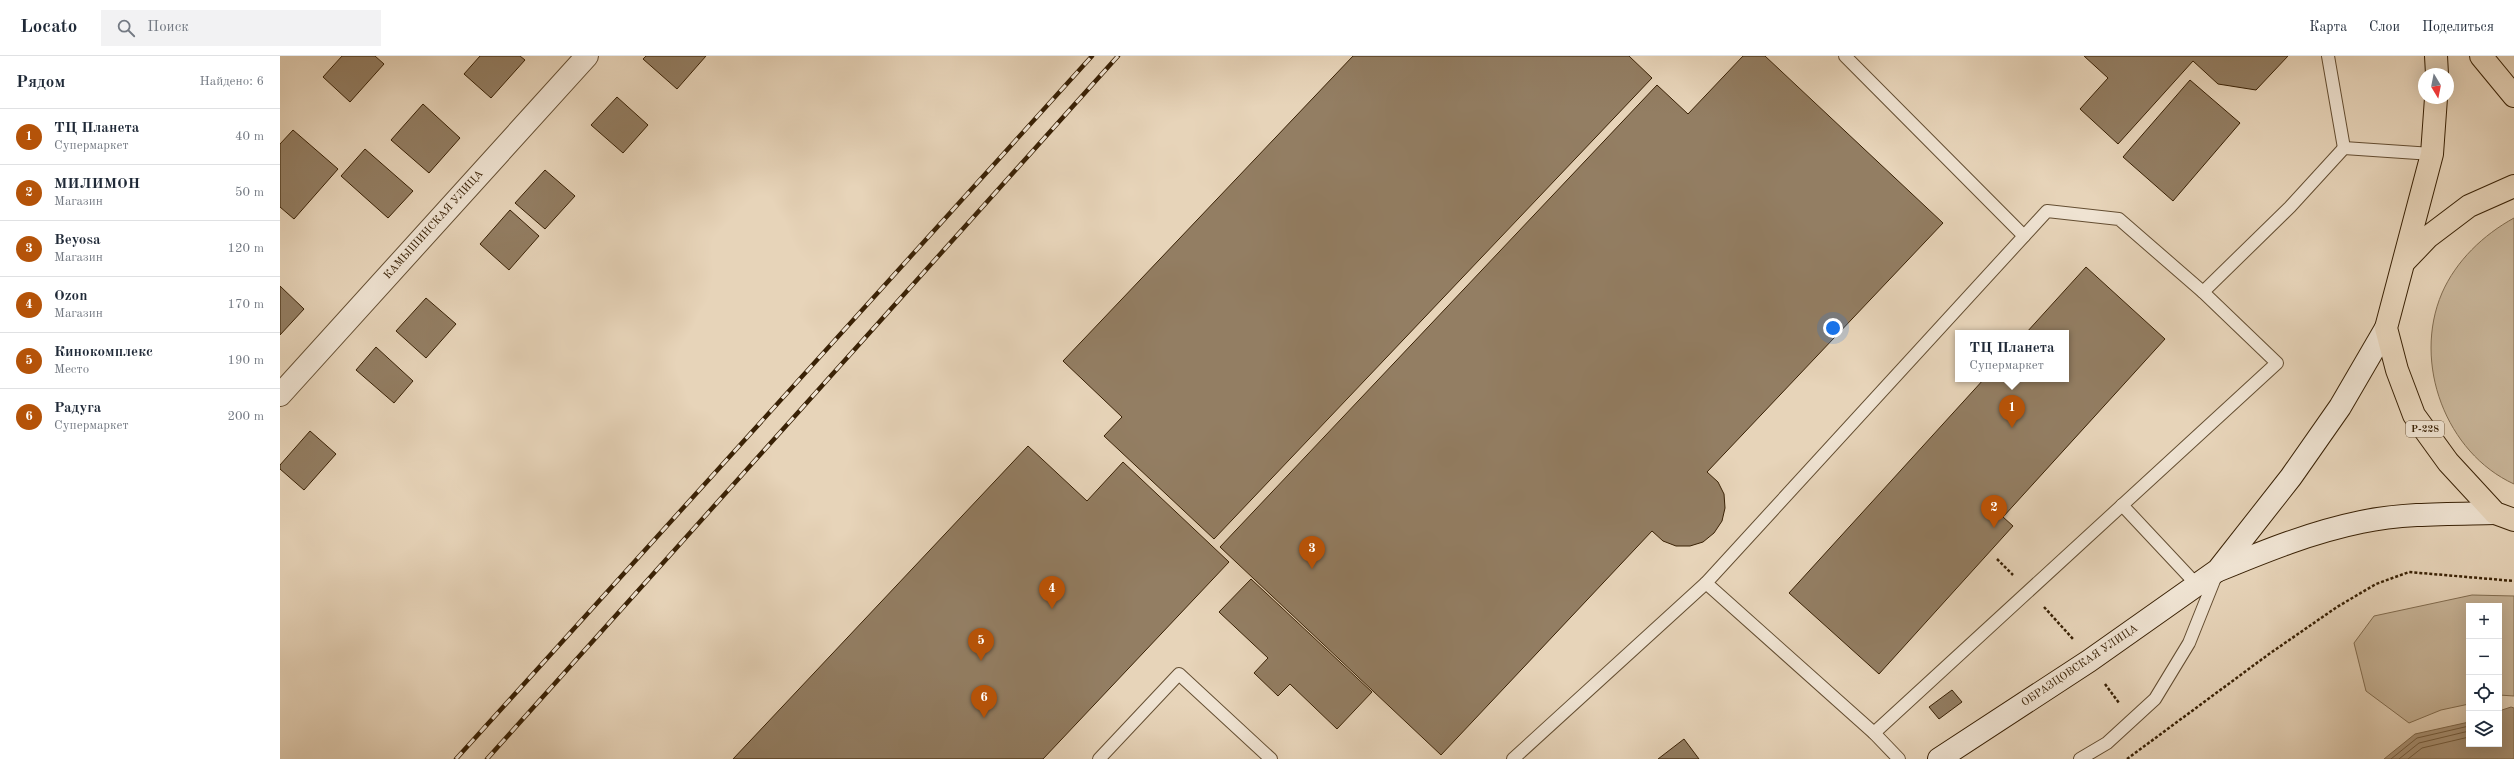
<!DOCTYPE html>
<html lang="ru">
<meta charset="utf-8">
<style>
body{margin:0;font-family:"Old Standard TT",serif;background:#f2f2f3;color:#1f2937}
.controls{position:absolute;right:12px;bottom:12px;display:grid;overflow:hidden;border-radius:0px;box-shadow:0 4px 16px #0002}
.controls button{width:36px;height:36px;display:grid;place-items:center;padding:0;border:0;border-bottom:1px solid #e0e1e3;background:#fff;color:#1f2937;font:20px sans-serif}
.compass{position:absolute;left:2138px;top:12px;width:36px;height:36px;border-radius:50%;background:#fff;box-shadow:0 4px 16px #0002;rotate:170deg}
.you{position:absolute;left:1553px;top:272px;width:14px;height:14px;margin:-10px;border:3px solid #fff;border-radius:50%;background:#1a73e8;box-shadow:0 0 0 6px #1a73e833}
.badge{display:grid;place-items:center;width:26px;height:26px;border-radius:50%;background:#b45309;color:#fff;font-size:13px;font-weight:700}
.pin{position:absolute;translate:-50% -33px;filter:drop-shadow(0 1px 2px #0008)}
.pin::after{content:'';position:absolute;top:21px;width:14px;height:12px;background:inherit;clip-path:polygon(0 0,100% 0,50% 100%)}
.popup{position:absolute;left:1675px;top:274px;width:114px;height:52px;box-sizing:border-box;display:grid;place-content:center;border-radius:0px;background:#fff;filter:drop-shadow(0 1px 3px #0005);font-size:13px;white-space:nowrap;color:#747a83}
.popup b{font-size:15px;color:#1f2937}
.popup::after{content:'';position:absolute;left:50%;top:100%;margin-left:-8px;border:8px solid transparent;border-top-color:#fff}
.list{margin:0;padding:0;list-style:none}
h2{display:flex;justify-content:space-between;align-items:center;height:52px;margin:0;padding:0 16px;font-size:17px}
h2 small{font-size:13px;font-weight:400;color:#747a83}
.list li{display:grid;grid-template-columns:26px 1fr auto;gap:12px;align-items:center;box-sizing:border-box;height:56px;padding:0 16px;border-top:1px solid #e0e1e3}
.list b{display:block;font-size:15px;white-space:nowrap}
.list p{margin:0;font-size:13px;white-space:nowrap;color:#747a83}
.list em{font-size:13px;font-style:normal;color:#747a83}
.icon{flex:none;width:22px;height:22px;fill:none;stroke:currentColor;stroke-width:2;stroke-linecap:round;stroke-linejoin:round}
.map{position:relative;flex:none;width:2234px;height:703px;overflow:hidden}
header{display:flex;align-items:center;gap:24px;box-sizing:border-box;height:56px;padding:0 20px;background:#fff;border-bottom:1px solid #e0e1e3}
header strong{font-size:19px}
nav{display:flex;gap:22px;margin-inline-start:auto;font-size:14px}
.search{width:280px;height:36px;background:#f2f2f3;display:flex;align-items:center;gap:10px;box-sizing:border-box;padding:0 14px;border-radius:0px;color:#747a83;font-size:15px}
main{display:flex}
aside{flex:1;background:#fff}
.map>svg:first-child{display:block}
.green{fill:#c9b69a;stroke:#816c50}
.water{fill:#ac977c;stroke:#7e684c}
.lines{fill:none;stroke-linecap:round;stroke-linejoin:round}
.shore{stroke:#725c40;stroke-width:1}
.building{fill:#937e63;stroke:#392105}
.service-casing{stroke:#644e32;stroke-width:14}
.minor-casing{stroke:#644e32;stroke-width:24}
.secondary-casing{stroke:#392105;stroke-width:24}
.primary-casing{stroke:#392105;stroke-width:24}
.path{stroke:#392105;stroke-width:2.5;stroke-dasharray:3 2;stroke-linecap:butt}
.service{stroke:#efe3d2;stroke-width:12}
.minor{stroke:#efe3d2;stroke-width:22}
.secondary{stroke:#efe3d2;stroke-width:22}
.primary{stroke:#e7d4b9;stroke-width:22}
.rail-casing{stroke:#392105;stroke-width:4.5}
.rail{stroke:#efe3d2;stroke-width:3;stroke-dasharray:9;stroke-linecap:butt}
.labels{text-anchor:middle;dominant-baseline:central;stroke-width:3.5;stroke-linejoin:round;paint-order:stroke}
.shield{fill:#efe3d2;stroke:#705b42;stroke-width:1}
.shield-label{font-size:10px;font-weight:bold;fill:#392105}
.street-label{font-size:11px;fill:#392105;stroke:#efe3d2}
</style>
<header>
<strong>Locato</strong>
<div class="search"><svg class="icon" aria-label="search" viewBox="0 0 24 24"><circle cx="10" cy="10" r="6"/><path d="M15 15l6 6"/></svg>Поиск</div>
<nav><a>Карта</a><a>Слои</a><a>Поделиться</a></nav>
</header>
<main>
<aside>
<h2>Рядом<small>Найдено: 6</small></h2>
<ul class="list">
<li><span class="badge">1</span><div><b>ТЦ Планета</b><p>Супермаркет</p></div><em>40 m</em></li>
<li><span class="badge">2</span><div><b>МИЛИМОН</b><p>Магазин</p></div><em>50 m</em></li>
<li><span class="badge">3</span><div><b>Beyosa</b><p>Магазин</p></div><em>120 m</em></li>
<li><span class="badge">4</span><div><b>Ozon</b><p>Магазин</p></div><em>170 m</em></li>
<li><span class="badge">5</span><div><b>Кинокомплекс</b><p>Место</p></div><em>190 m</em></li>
<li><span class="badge">6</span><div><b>Радуга</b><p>Супермаркет</p></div><em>200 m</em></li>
</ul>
</aside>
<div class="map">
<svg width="2234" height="703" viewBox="0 0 2234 703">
<rect width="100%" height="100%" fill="#e7d4b9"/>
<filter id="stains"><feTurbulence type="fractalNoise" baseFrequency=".005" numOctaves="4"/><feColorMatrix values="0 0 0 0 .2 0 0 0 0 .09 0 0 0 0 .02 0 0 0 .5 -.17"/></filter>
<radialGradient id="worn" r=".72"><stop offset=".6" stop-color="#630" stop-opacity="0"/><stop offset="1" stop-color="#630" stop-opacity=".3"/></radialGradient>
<g class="green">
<path d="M 2234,162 L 2234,428 C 2166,397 2132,307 2162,237 C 2176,205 2203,179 2234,162 Z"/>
<polygon points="2192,539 2234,540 2234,640 2219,639 2219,550 2189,550 2189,648 2161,654 2129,667 2086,635 2074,587 2094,560"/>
</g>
<polygon class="water" points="2231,651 2234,652 2234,703 2104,703 2135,678 2189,666 2189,688 2219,688 2219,655"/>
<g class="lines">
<g class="shore">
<polyline points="2111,703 2137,682 2189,670"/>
<polyline points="2119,703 2139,687 2189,675"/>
<polyline points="2128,703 2142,692 2189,681"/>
</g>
</g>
<g class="building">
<polygon points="62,0 95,0 104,8 70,46 43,21"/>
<polygon points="200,0 240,0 245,4 211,42 184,18"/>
<polygon points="366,0 426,0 397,33 363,3"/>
<polygon points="1073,0 1349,0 1372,22 934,483 824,380 842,361 783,305"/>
<polygon points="1463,0 1485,0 1663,167 1427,416 1438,426 1444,438 1445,452 1442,465 1434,477 1423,486 1410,490 1396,490 1383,485 1372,475 1161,699 940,491 1377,29 1408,58"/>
<polygon points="1804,0 2008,0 1976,34 1938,28 1913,5 1838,88 1800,53 1828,22"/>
<polygon points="1910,24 1960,67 1893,145 1843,101"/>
<polygon points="337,41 368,69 343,97 311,69"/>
<polygon points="143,48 180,82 149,117 111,84"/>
<polygon points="13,74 58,113 14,163 0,151 0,88"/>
<polygon points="85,93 133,135 108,162 61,120"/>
<polygon points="265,114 295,140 265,173 235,147"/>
<polygon points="230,154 259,180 229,214 200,188"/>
<polygon points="1806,211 1885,283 1723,461 1733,470 1599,618 1509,537 1704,323 1786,323 1786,277 1746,277"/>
<polygon points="0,230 24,253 0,279"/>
<polygon points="146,242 176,268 146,302 116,275"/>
<polygon points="96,291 133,325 114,347 76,314"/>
<polygon points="30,375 56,398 24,434 0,413 0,409"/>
<polygon points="748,390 807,445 843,406 949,506 763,703 453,703"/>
<polygon points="971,523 1092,636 1057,673 1010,628 998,640 974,617 988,602 939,556"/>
<polygon points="1672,634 1682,646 1659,663 1649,651"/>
<polygon points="1404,683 1419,703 1378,703"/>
</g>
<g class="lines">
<g class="service-casing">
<g id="service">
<polyline points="1565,0 1744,180"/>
<polyline points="2048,0 2064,92"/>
<polyline points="2064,92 2152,98"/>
<polyline points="1842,449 1918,530"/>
<polyline points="1594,677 1997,307 1923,236"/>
<polyline points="819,703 899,618 991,703"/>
<polyline points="1233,703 1426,527"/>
<polyline points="1619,703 1594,677 1426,527 1767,155 1839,163 1923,236 2010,151 2064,92"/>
<polyline points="1800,703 1827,687 1875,643 1909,587 1937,517"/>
</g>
</g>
<g class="minor-casing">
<polyline id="minor" points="0,339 307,0"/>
</g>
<g class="secondary-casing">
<g id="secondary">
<path d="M 1939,514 C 1985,495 2032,476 2081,466 C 2125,457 2171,458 2215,457"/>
<polyline points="1659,703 1809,605 1938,514 2011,421 2060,351 2106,272"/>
</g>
</g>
<g class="primary-casing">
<g id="primary">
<polyline points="2156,0 2157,18"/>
<polyline points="2201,0 2234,40"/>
<polyline points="2156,42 2152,98 2106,272 2117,314 2134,359 2168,406 2215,457 2234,464"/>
<polyline points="2126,204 2148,181 2189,150 2234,130"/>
</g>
</g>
<g class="path">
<polyline points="1717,503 1733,519"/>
<polyline points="1764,551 1793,583"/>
<polyline points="1825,628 1839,647"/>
<polyline points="1847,703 1989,598 2057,551 2096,528 2129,516 2234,525"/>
</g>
<use href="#service" class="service"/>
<use href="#minor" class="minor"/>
<use href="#secondary" class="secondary"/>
<use href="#primary" class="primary"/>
<g class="rail-casing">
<g id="rail">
<polyline points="176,703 812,0"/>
<polyline points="207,703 838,0"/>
</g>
</g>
<use href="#rail" class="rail"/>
</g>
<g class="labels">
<rect class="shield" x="2126" y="365" width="38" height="16" rx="3"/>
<g class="shield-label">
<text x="2145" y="373">Р-228</text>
</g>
<g class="street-label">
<text transform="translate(154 169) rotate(-48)">КАМЫШИНСКАЯ УЛИЦА</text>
<text transform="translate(1800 610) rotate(-34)">ОБРАЗЦОВСКАЯ УЛИЦА</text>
</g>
</g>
<rect width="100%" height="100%" filter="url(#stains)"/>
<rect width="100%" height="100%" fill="url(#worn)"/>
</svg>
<div class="controls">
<button>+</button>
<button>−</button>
<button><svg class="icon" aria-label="locate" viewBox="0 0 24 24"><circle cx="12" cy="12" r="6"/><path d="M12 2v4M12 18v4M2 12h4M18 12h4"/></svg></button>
<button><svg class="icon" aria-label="layers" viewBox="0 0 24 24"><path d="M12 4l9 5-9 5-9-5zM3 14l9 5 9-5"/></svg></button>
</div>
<svg class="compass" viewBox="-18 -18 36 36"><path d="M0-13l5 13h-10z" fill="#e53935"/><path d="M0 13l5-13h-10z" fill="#747a83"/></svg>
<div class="you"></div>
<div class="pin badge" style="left:1732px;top:372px">1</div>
<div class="popup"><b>ТЦ Планета</b>Супермаркет</div>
<div class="pin badge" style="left:1714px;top:472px">2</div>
<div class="pin badge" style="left:1032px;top:513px">3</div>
<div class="pin badge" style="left:772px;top:553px">4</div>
<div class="pin badge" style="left:701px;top:605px">5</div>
<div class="pin badge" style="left:704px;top:662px">6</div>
</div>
</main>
